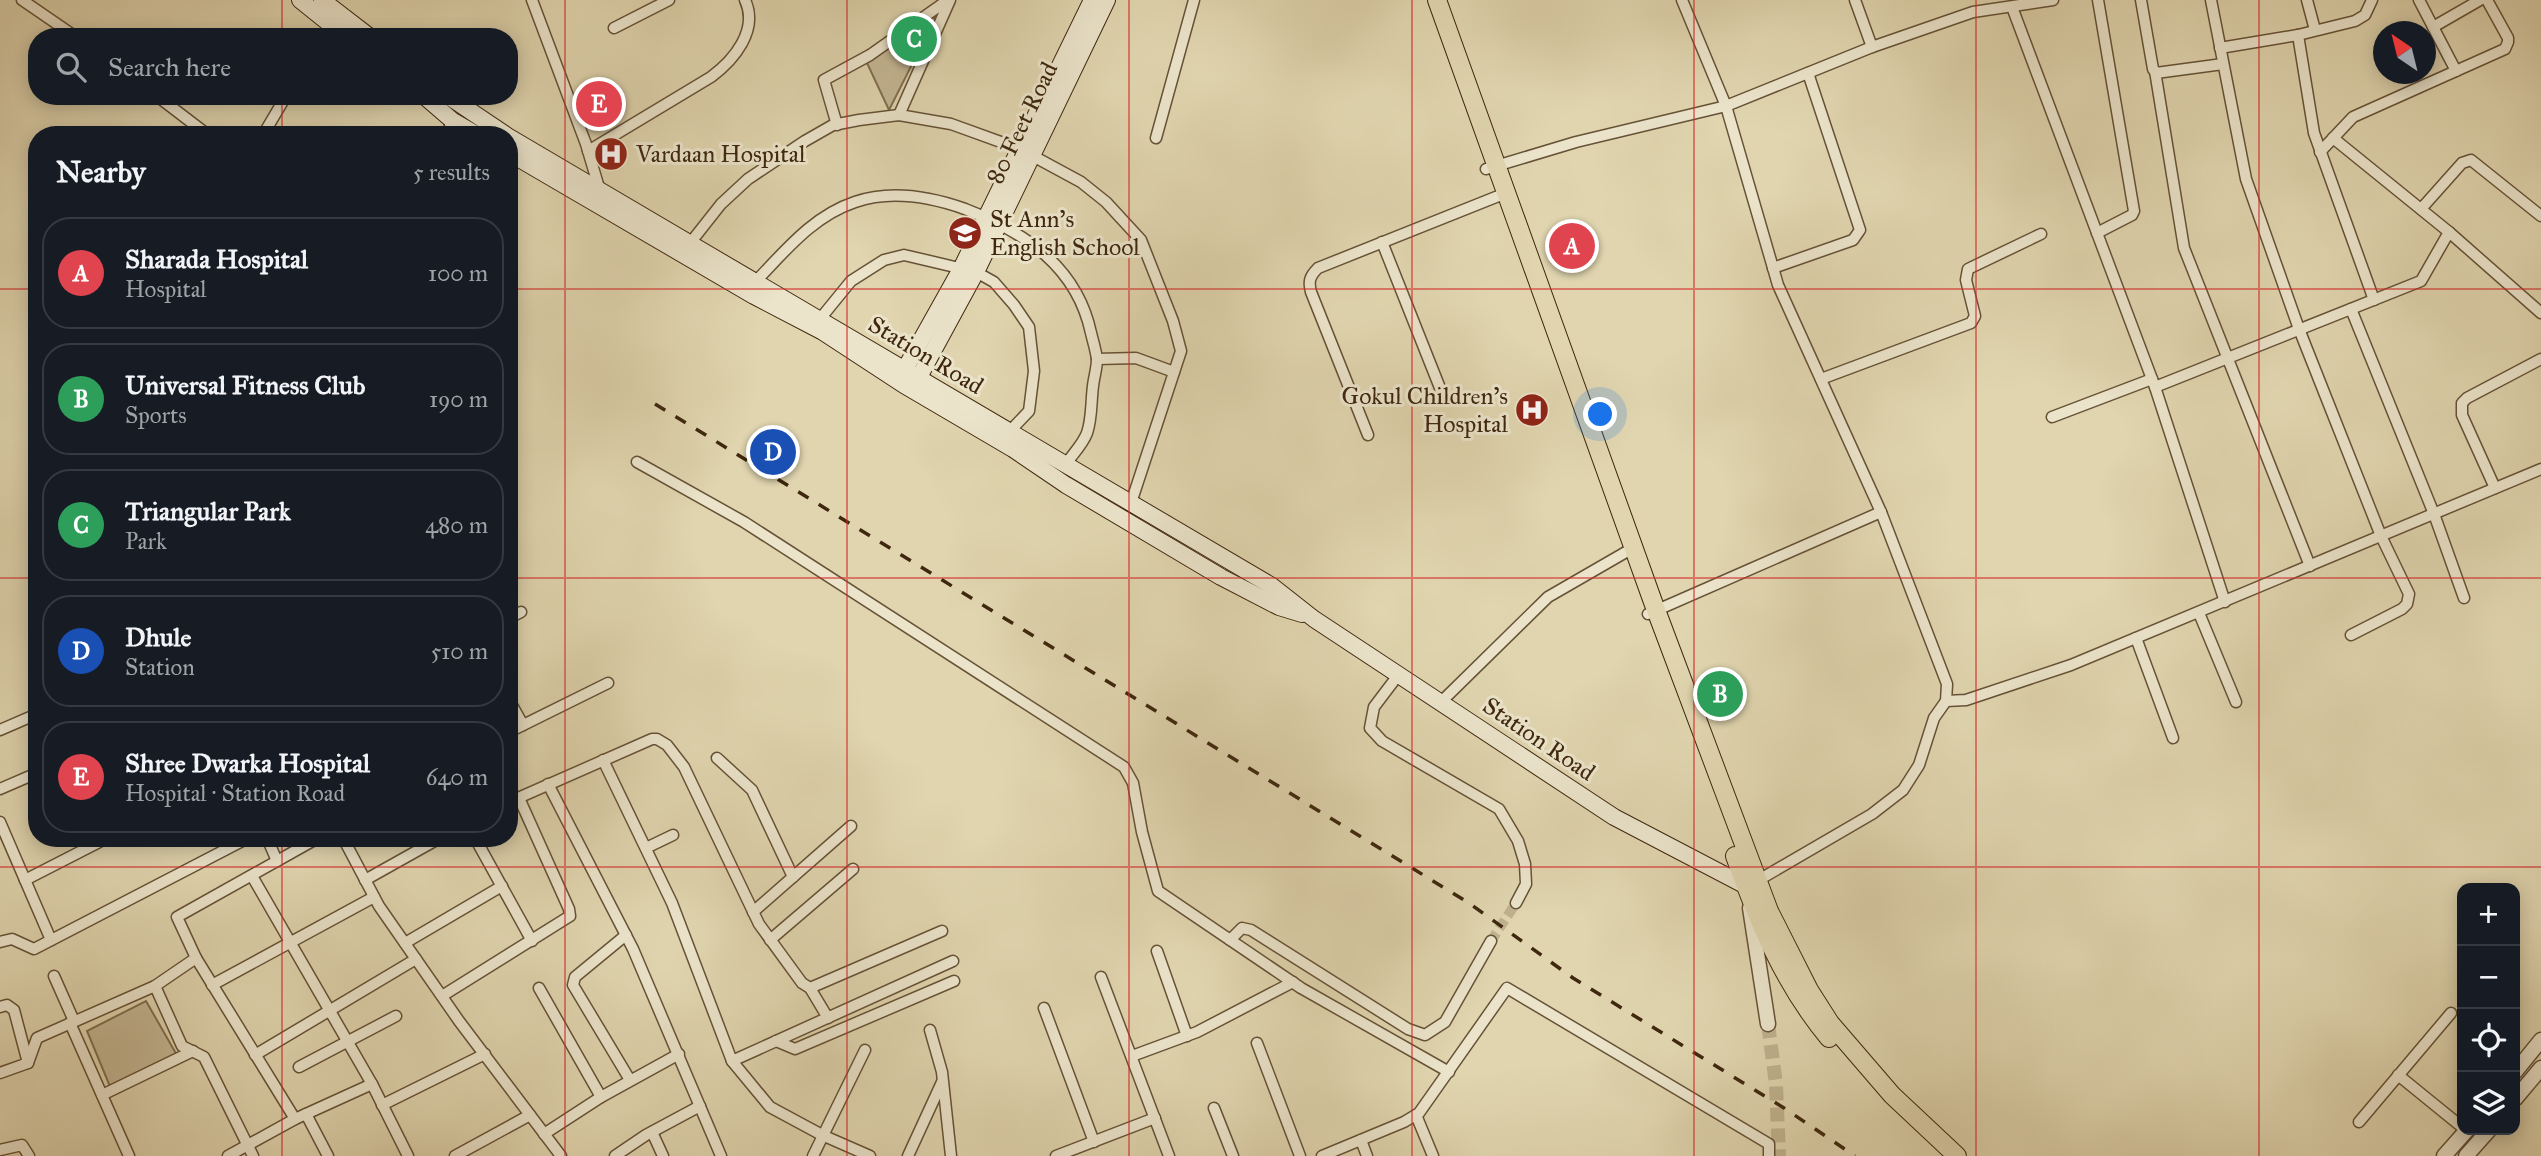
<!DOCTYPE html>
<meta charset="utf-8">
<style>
body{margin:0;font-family:"IM FELL Great Primer",serif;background:#20242c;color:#f1f3f6}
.controls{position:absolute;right:21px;bottom:21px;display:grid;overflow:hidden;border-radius:14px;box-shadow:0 4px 18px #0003}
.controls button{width:63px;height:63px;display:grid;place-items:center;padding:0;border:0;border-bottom:2px solid #363941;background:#171b24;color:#f1f3f6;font:35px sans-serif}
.compass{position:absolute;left:2373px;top:21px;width:63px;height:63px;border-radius:50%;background:#171b24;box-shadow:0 4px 18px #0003;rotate:325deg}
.you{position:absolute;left:1601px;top:415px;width:24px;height:24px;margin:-18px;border:5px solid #fff;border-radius:50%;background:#1a73e8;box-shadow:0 0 0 10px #1a73e833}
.badge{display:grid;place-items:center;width:46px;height:46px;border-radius:50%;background:#d93025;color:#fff;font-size:23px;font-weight:700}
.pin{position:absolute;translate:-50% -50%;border:4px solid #fff;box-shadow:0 2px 7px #0006}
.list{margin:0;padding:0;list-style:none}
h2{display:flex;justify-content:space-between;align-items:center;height:91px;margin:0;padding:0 28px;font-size:30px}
h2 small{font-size:23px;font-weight:400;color:#9ea1a6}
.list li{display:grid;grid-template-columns:46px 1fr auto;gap:21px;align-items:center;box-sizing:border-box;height:112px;margin:0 14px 14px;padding:0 14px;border:2px solid #363941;border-radius:28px}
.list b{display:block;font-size:26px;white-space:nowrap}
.list p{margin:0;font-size:23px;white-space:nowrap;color:#9ea1a6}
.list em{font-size:23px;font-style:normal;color:#9ea1a6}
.icon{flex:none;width:38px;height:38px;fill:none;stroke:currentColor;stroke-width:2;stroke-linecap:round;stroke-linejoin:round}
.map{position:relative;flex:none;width:2541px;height:1156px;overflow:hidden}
.search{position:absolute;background:#171b24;box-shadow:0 4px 18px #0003;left:28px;top:28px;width:490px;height:77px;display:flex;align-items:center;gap:18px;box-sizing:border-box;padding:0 24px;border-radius:28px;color:#9ea1a6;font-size:26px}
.panel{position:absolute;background:#171b24;box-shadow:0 4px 18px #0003;left:28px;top:126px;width:490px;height:721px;border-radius:28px}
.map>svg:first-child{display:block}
.green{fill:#c4b794;stroke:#816f51;stroke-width:2}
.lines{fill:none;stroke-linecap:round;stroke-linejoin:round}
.minor-tunnel{stroke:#c0b28f;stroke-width:10;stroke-dasharray:10 5;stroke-linecap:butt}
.tertiary-tunnel{stroke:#c0b28f;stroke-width:14;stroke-dasharray:14 7;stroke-linecap:butt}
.minor-casing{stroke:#665236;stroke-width:13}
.tertiary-casing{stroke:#665236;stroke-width:17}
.secondary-casing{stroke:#3e270e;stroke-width:18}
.primary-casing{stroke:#3e270e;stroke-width:20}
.minor{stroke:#ebe4cb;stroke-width:10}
.tertiary{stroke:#ebe4cb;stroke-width:14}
.secondary{stroke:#ebe4cb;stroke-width:16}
.primary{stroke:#e0d5af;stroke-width:18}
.rail{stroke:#3e270e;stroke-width:3.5;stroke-dasharray:12 12;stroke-linecap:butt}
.grid{fill:none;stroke:#d62828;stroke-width:2;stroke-opacity:0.55}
.labels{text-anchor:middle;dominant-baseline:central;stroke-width:6;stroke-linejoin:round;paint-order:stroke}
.street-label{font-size:24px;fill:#3e270e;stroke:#ebe4cb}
.poi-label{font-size:24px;fill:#3e270e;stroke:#ebe4cb;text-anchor:start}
</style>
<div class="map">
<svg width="2541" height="1156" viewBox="0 0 2541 1156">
<rect width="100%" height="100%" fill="#e0d5af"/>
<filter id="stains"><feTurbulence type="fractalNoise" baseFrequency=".00286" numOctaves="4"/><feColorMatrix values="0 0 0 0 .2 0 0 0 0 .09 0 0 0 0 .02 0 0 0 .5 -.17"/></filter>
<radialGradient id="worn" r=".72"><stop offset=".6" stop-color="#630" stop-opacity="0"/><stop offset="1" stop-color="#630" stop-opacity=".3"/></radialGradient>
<g class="green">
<polygon points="937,15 889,110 867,63"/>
<polygon points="146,1001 178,1057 111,1089 87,1031"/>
</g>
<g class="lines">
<polyline class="minor-tunnel" points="1491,941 1516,903"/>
<polyline class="tertiary-tunnel" points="1768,1024 1776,1084 1779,1156"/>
<g class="minor-casing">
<g id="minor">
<polyline points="22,0 76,37"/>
<polyline points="532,0 586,144 600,191"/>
<polyline points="1682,0 1726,106 1778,285 1881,512 1947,684 1946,701 1934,718 1919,765 1903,790 1872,814 1757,881"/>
<polyline points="2141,0 2153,69 2156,73 2223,64"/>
<polyline points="2211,0 2246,179 2299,329 2381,536 2409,594 2407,604 2402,609 2351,635"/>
<polyline points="2307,0 2315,30"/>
<polyline points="2419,0 2456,71"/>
<polyline points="2012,7 2155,387 2421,281 2449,232 2333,138"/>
<polyline points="2433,27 2480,0"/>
<polyline points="614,28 669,0"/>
<polyline points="2298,35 2314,133 2374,300"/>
<polyline points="322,37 330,25"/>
<polyline points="1872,47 1973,12 2053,0"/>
<polyline points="2220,48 2298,35 2355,21 2365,15 2372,0"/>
<polyline points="2155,71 2184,248 2310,566"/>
<polyline points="157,96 208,135"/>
<polyline points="899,115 950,0"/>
<polyline points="837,125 824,80 870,55 948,0"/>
<polyline points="263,135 286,96"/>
<polyline points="446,135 453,121"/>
<polyline points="1156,138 1194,0"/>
<path d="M 588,151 L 711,77 C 734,60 759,30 745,0"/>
<polyline points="2320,152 2353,117 2505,49 2508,42 2508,38 2487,0"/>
<polyline points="1486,169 1576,142 1726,106 1872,47 1855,0"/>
<polyline points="2421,209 2462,163 2471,160 2541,216"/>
<polyline points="2449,232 2541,313"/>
<polyline points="2097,233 2132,215 2134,211 2098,0"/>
<polyline points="691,242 721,204 748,179 805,141 833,125 859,120 899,115 951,124 1020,149 1081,182 1106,202 1141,240 1173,321 1181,351 1131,503"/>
<polyline points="1382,242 1444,398"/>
<polyline points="1773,268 1853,240 1860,230 1808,73"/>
<path d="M 756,281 C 786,250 813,216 855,202 C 890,190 931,197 965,209 C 1025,232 1077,267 1091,333 C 1093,341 1096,351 1097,359 C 1097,368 1094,377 1093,386 C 1091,401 1092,419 1087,433 C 1083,444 1072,455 1066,464"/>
<polyline points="2351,309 2434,514 2464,598"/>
<polyline points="820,319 851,281 884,260 904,255 976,272 994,282 1014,305 1029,327 1034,371 1029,411 1010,431"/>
<polyline points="1097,359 1136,358 1174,372"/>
<polyline points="1821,379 1971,323 1975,316 1966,280 1968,269 2041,234"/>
<polyline points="2155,387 2225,602"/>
<polyline points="2052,417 2152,379"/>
<path d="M 1368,435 L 1311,292 C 1308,281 1310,276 1318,268 L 1506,193"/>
<polyline points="637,462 744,522 1124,767 1133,783 1142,832 1158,891 1301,988 1449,1072"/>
<polyline points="2495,488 2462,415 2462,403 2467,398 2541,359"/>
<polyline points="2199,613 2236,702"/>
<polyline points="1648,614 1881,512"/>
<polyline points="509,618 521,612"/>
<polyline points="2136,638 2173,738"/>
<polyline points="1399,674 1374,707 1370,728 1382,741 1499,809 1518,841 1525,864 1526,884 1516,903"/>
<polyline points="509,700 523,725"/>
<polyline points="1946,701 1966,700 2071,665 2541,469"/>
<polyline points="1441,702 1548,597 1626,552 1635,550"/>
<polyline points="0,730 37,714"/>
<polyline points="509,732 608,683"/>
<polyline points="717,758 752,790 793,877"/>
<polyline points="603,760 672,903 732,1061 770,1107 822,1135 870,1156"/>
<polyline points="548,784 633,949 721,1156"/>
<polyline points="0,789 37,773"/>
<polyline points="509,802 652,739 657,739 667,745 684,767 759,924 802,983 810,988 828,1018"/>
<polyline points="0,822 51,940"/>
<polyline points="267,838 277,861"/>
<polyline points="343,838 379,906 459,1021 561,1156"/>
<polyline points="475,838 532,941"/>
<polyline points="646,848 673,835"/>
<polyline points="252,876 372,1084 408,1156"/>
<polyline points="25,880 107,838"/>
<polyline points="365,880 440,838"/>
<polyline points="753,912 851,826"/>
<polyline points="626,935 575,977 573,985 630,1080"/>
<polyline points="770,940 853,869"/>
<polyline points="1230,940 1242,928 1251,930 1408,1029 1425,1035 1445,1022 1491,941"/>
<polyline points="0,942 12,939 34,949 248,838"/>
<polyline points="405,943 502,886"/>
<polyline points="1157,951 1187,1036"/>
<polyline points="196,958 295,1119"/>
<polyline points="54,976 74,1021"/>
<polyline points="1101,977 1169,1156"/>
<polyline points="212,985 374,897"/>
<polyline points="155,986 196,958 177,917 318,838"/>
<polyline points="539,988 601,1097"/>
<polyline points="810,988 942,931"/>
<polyline points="442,996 570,916 569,909 519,798"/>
<polyline points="0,1007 7,1005 14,1010 28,1063"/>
<polyline points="1044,1008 1094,1142"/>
<polyline points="70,1023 129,1156"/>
<polyline points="930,1030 942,1072 951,1156"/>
<polyline points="776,1041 795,1049 954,981"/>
<polyline points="1257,1043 1300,1156"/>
<polyline points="255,1055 416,959"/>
<polyline points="1132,1056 1197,1032 1293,982"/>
<polyline points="732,1061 953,961"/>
<polyline points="299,1067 396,1016"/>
<polyline points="0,1073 28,1063 37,1038 155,986 182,1046 204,1057 253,1156"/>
<polyline points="2398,1075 2462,1127"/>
<polyline points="102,1095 193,1051"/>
<polyline points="382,1105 485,1054"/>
<polyline points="1214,1108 1233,1156"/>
<polyline points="306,1114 328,1156"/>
<polyline points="1416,1115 1433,1156"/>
<polyline points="2359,1122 2451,1013"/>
<polyline points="652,1132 663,1156"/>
<polyline points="544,1134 601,1097 679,1054"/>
<polyline points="1361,1140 1367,1156"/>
<polyline points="0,1150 22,1145 29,1156"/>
<polyline points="228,1156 295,1119 372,1084"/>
<polyline points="455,1156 530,1115"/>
<polyline points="615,1156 646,1135 700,1106"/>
<polyline points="813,1156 865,1050"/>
<polyline points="908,1156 942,1082"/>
<polyline points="1056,1156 1155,1118"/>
<polyline points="1322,1156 1404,1122 1419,1113 1507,988 1769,1144 1769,1156"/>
</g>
</g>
<g class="tertiary-casing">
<g id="tertiary">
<polyline points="1750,908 1768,1024"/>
<polyline points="2515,1072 2541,1040"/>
<polyline points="2515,1099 2541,1068"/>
<polyline points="2444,1156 2467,1130"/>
<polyline points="2466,1156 2489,1130"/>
</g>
</g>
<g class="secondary-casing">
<g id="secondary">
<polyline points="300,0 346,37"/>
<polyline points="322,0 370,37"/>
<polyline points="424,96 453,121 477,135"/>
<polyline points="448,96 506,135"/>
<polyline points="509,137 1272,586 1314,619 1614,817 1746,886"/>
<polyline points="509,153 754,296 823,332 904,385 1013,449 1066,485 1221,577 1279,607 1302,614"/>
<polyline points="905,369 961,269 1092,0"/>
<polyline points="919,377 976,272 1107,0"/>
</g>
</g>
<g class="primary-casing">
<g id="primary">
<polyline points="1437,0 1653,602 1769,911 1809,990 1830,1023 1892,1095 1957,1156"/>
<path d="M 1735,856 C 1758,921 1784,984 1829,1038"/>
</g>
</g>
<use href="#minor" class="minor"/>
<use href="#tertiary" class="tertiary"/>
<use href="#secondary" class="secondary"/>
<use href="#primary" class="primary"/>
<polyline class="rail" points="655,404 1469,903 1573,978 1784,1108 1855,1156"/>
</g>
<path class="grid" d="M 282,0 L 282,37M 565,0 L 565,1156M 847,0 L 847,1156M 1129,0 L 1129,1156M 1412,0 L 1412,1156M 1694,0 L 1694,1156M 1976,0 L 1976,1156M 2259,0 L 2259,1156M 282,96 L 282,135M 0,289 L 37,289M 509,289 L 2541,289M 0,578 L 37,578M 509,578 L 2541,578M 282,838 L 282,1156M 0,867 L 2541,867"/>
<defs>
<g id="hospital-disc" transform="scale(1.75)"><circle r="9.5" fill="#8f2418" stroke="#ebe4cb"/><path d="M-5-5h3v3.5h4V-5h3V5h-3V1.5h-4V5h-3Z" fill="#fff"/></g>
<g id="school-disc" transform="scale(1.75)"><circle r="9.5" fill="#8f2418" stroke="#ebe4cb"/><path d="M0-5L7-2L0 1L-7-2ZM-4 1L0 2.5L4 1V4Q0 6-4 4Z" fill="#fff"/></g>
</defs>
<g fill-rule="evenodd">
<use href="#hospital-disc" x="611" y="154"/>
<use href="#school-disc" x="965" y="233"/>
<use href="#hospital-disc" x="1532" y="410"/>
</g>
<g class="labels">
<g class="street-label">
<text transform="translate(1022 123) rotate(-64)">80 Feet Road</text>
<text transform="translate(926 355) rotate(31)">Station Road</text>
<text transform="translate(1539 739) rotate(34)">Station Road</text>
</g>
<g class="poi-label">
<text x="636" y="154">Vardaan Hospital</text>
<text x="990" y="219">St Ann's<tspan x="990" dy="28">English School</tspan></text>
<text x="1508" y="396" text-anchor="end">Gokul Children's<tspan x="1508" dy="28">Hospital</tspan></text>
</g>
</g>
<rect width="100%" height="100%" filter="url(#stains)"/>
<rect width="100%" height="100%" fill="url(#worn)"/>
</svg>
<div class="controls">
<button>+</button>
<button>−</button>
<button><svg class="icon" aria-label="locate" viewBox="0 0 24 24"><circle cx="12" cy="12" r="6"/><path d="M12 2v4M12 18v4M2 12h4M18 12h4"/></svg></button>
<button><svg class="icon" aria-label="layers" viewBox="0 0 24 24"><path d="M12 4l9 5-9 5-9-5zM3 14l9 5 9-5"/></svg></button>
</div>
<svg class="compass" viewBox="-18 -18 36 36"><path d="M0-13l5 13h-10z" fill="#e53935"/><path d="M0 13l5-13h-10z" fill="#9ea1a6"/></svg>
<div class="you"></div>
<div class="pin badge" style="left:1572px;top:246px;background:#e0444e">A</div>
<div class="pin badge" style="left:1720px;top:694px;background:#2e9e5b">B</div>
<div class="pin badge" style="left:914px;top:39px;background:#2e9e5b">C</div>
<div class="pin badge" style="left:773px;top:452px;background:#1a4fb4">D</div>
<div class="pin badge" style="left:599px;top:104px;background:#e0444e">E</div>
<div class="search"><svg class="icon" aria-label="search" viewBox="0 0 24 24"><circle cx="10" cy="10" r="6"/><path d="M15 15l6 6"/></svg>Search here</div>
<section class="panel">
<h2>Nearby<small>5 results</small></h2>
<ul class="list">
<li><span class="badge" style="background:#e0444e">A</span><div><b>Sharada Hospital</b><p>Hospital</p></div><em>100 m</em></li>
<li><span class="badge" style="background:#2e9e5b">B</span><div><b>Universal Fitness Club</b><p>Sports</p></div><em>190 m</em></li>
<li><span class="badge" style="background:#2e9e5b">C</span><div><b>Triangular Park</b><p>Park</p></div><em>480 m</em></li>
<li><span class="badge" style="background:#1a4fb4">D</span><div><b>Dhule</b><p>Station</p></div><em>510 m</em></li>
<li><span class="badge" style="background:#e0444e">E</span><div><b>Shree Dwarka Hospital</b><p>Hospital · Station Road</p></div><em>640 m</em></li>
</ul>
</section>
</div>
